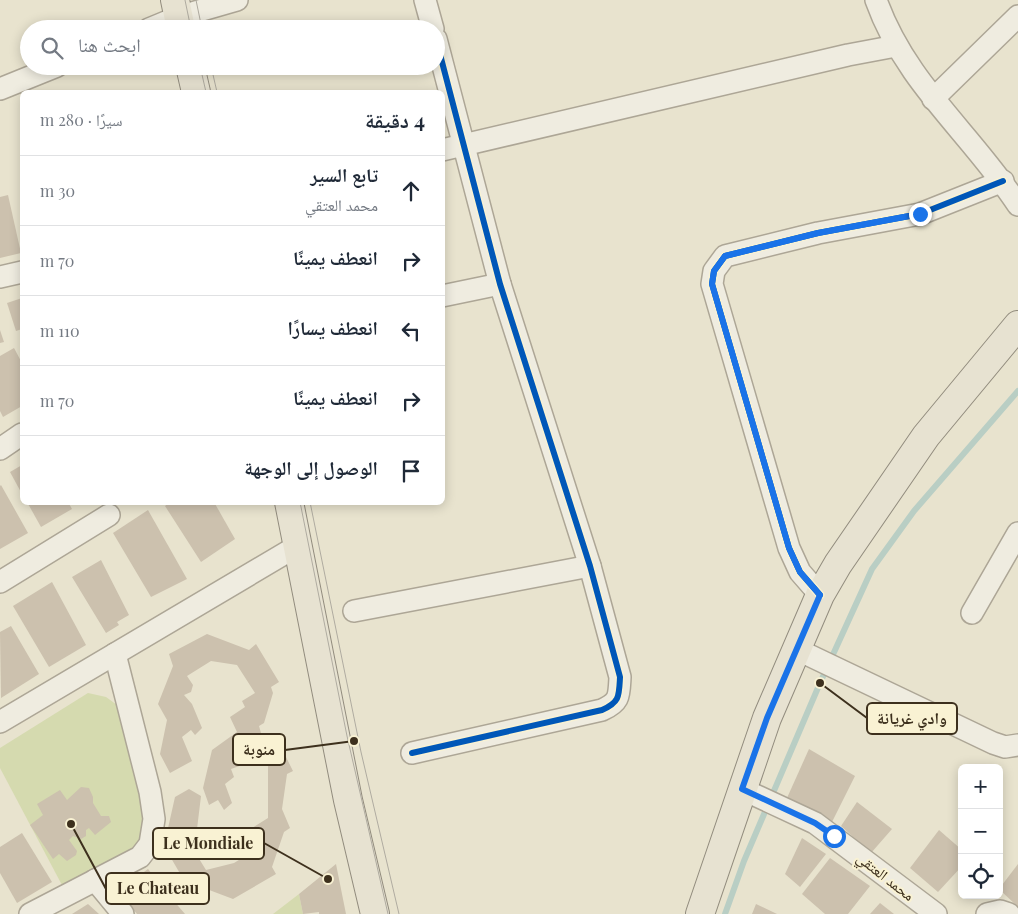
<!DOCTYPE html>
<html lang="ar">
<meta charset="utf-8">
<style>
body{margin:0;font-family:"Playfair Display","Noto Naskh Arabic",serif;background:#f6f6f7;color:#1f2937;direction:rtl}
.controls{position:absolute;right:15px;bottom:15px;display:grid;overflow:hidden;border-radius:8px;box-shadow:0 2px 12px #0003}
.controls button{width:45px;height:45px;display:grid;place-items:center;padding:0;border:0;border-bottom:1px solid #e0e1e3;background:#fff;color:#1f2937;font:25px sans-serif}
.stop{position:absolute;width:15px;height:15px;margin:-11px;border:4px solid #1a73e8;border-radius:50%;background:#fff}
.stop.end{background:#1a73e8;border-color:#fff;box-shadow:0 1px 5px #0008}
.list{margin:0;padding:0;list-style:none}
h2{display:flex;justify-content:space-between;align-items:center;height:65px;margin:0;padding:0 20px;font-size:21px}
h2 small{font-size:16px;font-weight:400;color:#747a83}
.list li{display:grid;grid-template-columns:32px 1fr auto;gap:15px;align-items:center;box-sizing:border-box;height:70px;padding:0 20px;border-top:1px solid #e0e1e3}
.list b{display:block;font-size:19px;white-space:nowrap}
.list p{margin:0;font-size:16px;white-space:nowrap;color:#747a83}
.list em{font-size:16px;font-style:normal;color:#747a83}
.icon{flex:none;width:28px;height:28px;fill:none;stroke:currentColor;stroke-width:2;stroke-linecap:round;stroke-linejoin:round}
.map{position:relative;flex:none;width:1018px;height:914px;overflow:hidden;direction:ltr}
.search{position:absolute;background:#fff;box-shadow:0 2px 12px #0003;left:20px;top:20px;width:425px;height:55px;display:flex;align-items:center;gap:12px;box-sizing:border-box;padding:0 18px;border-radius:28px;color:#747a83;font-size:19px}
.panel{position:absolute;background:#fff;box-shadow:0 2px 12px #0003;left:20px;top:90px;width:425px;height:415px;border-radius:8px;direction:rtl}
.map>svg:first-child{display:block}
.green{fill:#d5daaf}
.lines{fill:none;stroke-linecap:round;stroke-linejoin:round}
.stream{stroke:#b9cec4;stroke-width:6}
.building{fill:#ccc1ae}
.minor-casing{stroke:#ada696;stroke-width:24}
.major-casing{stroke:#928c7e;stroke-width:30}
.minor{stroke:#efece0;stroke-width:21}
.major{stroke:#e7e2d1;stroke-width:28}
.tram{stroke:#afaba0;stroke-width:1}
.cycleway-casing{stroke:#f9f2d3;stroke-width:9}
.cycleway{stroke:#0057b8;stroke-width:6}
.route{stroke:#1a73e8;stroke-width:6}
.labels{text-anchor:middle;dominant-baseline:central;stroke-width:4;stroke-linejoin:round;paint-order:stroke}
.street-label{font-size:15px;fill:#3d301d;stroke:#f9f2d3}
.leader{fill:none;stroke:#3d301d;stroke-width:2}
.callout-dot{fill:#3d301d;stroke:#f9f2d3;stroke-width:2}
.callout{fill:#f9f2d3;stroke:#3d301d;stroke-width:2}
.callout-label{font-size:16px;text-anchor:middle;font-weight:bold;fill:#3d301d}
</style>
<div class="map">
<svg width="1018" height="914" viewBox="0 0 1018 914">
<rect width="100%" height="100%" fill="#e8e3ce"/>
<g class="green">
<polygon points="88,693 106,697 117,705 148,818 144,834 132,853 63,887 0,768 0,748"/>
<polygon points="299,894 303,914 273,914"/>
</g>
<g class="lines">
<polyline class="stream" points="725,914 744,861 820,683 872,569 914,511 1018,391"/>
</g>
<g class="building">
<polygon points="8,195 21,253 0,258 0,197"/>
<polygon points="22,298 22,329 16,331 7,303"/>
<polygon points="0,330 4,342 0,343"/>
<polygon points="14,348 22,363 22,406 3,417 0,411 0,356"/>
<polygon points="22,465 22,494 10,472"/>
<polygon points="1,485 28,533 0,549 0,486"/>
<polygon points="27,502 68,502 72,509 41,527"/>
<polygon points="170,502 214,502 235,539 201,562 165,506"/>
<polygon points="148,510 187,579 151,597 113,533"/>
<polygon points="101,560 129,615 117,622 119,625 106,633 72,577"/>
<polygon points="52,582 86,645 49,667 13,606"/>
<polygon points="11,626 39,674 1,698 0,632"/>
<polygon points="207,634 249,650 256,644 279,682 271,687 273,693 264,723 259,726 261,733 237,748 245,764 231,769 234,777 225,784 232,803 224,810 218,800 209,805 203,788 212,750 237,732 230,717 245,707 242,701 255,693 237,665 211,661 187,676 193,685 191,692 184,695 192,704 202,728 195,735 191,730 182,737 192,761 170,773 160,754 167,720 158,704 173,666 169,654"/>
<polygon points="809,749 855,776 831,824 787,798"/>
<polygon points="285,755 293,771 287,774 282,809 290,828 284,832 272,867 276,874 233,899 196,885 189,889 164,846 175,797 189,789 201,796 197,829 185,836 206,870 234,863 247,855 257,852 249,830 268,818 268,766"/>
<polygon points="81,787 89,788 93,797 93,803 101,816 109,816 111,822 95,835 89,828 86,830 86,836 81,839 73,836 69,840 77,851 76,855 67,861 59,854 53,859 30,825 43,815 37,804 60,790 67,800"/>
<polygon points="857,802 892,829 871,853 841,826"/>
<polygon points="939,830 962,850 962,866 938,892 910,868"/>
<polygon points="22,833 52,882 17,903 0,873 0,847"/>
<polygon points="802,838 826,854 800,887 785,874"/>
<polygon points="830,858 870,886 848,914 825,914 802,894"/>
<polygon points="336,864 346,914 319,914 319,912 303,914 299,894"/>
<polygon points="1018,864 1018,907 999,889"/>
<polygon points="148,869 167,893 185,914 137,914 118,891"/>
<polygon points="880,903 894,914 870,914"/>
<polygon points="88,904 99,914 72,914"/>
<polygon points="756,904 777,914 752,914"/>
</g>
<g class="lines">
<g class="minor-casing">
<g id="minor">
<polyline points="425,0 433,29"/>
<path d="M 876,0 C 906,84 971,133 1018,205"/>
<polyline points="149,29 178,17 237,0"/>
<polyline points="0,89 57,66"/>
<polyline points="933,99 1018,16"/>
<polyline points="442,150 848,55 896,46"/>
<polyline points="0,277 22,272"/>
<polyline points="442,296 500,284"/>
<polyline points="0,449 22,434"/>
<polyline points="0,582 109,515"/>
<polyline points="820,595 800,572 789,548 712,284 714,271 725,256 818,233 920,214 1003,181"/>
<polyline points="354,611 590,566"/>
<polyline points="972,613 1018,533"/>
<polyline points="796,649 993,743 1005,747 1018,745"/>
<polyline points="0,722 299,545"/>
<path d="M 412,753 L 602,710 C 620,702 619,696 620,677 L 590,566 L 500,284 L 436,39"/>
<polyline points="742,789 815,823 936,914"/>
<polyline points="95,880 123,914"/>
<polyline points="30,914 140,857 150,844 154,819 150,792 115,654"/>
<polyline points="987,914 1000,911 1009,914"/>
</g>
</g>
<g class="major-casing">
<g id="major">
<polyline points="175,0 181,29"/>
<polyline points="190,66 196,92"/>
<polyline points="289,502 348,800 375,914"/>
<polyline points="700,914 767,718 820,595 838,564 926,436 1018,325"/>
</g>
</g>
<use href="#minor" class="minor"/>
<use href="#major" class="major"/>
<g class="tram">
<polyline points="185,0 191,29"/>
<polyline points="196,0 202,29"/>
<polyline points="200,66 206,92"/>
<polyline points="211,66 217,92"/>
<polyline points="300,502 347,736 388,914"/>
<polyline points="310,502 361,752 399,914"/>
</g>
<g class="cycleway-casing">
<g id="cycleway">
<polyline points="820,595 800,572 789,548 712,284 714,271 725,256 818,233 920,214 1003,181"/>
<path d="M 412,753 L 602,710 C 620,702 619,696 620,677 L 590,566 L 500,284 L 436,39"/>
</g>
</g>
<use href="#cycleway" class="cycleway"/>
</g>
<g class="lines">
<polyline class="route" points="834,836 815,823 742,789 767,718 820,595 800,572 789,548 712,284 714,271 725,256 818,233 920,214"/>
</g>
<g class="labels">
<g class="street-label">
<text transform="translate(886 876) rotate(38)">محمد العتقي</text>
</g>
</g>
<path class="leader" d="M820 683L867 718M354 741L285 750M328 879L264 843M71 824L106 889"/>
<g class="callout-dot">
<circle cx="820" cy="683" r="5"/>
<circle cx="354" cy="741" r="5"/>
<circle cx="328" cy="879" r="5"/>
<circle cx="71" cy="824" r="5"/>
</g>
<g class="callout">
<rect x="867" y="703" width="90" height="31" rx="5"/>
<rect x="233" y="734" width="52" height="31" rx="5"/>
<rect x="153" y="828" width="111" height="31" rx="5"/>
<rect x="106" y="873" width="103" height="31" rx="5"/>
</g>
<g class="callout-label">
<text x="912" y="724">وادي غريانة</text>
<text x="259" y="755">منوبة</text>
<text x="208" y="849">Le Mondiale</text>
<text x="158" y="894">Le Chateau</text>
</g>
</svg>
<div class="controls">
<button>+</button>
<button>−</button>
<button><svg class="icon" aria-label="locate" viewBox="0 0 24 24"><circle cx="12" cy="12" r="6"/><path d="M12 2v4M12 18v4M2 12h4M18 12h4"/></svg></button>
</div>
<div class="stop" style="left:834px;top:836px"></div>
<div class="stop end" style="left:920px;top:214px"></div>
<div class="search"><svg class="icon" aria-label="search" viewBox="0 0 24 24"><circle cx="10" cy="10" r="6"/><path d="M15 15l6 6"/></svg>ابحث هنا</div>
<section class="panel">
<h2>4 دقيقة<small>سيرًا · 280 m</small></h2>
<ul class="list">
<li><svg class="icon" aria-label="ahead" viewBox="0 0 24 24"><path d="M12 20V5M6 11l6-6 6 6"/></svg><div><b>تابع السير</b><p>محمد العتقي</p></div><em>30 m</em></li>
<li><svg class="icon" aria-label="right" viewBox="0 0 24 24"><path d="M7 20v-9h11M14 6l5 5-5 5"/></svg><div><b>انعطف يمينًا</b></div><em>70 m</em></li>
<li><svg class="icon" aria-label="left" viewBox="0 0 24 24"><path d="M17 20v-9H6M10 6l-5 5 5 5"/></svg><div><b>انعطف يسارًا</b></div><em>110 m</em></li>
<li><svg class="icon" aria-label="right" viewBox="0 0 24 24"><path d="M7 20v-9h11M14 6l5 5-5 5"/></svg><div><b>انعطف يمينًا</b></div><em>70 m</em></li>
<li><svg class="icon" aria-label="arrive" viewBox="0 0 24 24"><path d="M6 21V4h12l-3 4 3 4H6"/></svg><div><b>الوصول إلى الوجهة</b></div></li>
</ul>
</section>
</div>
